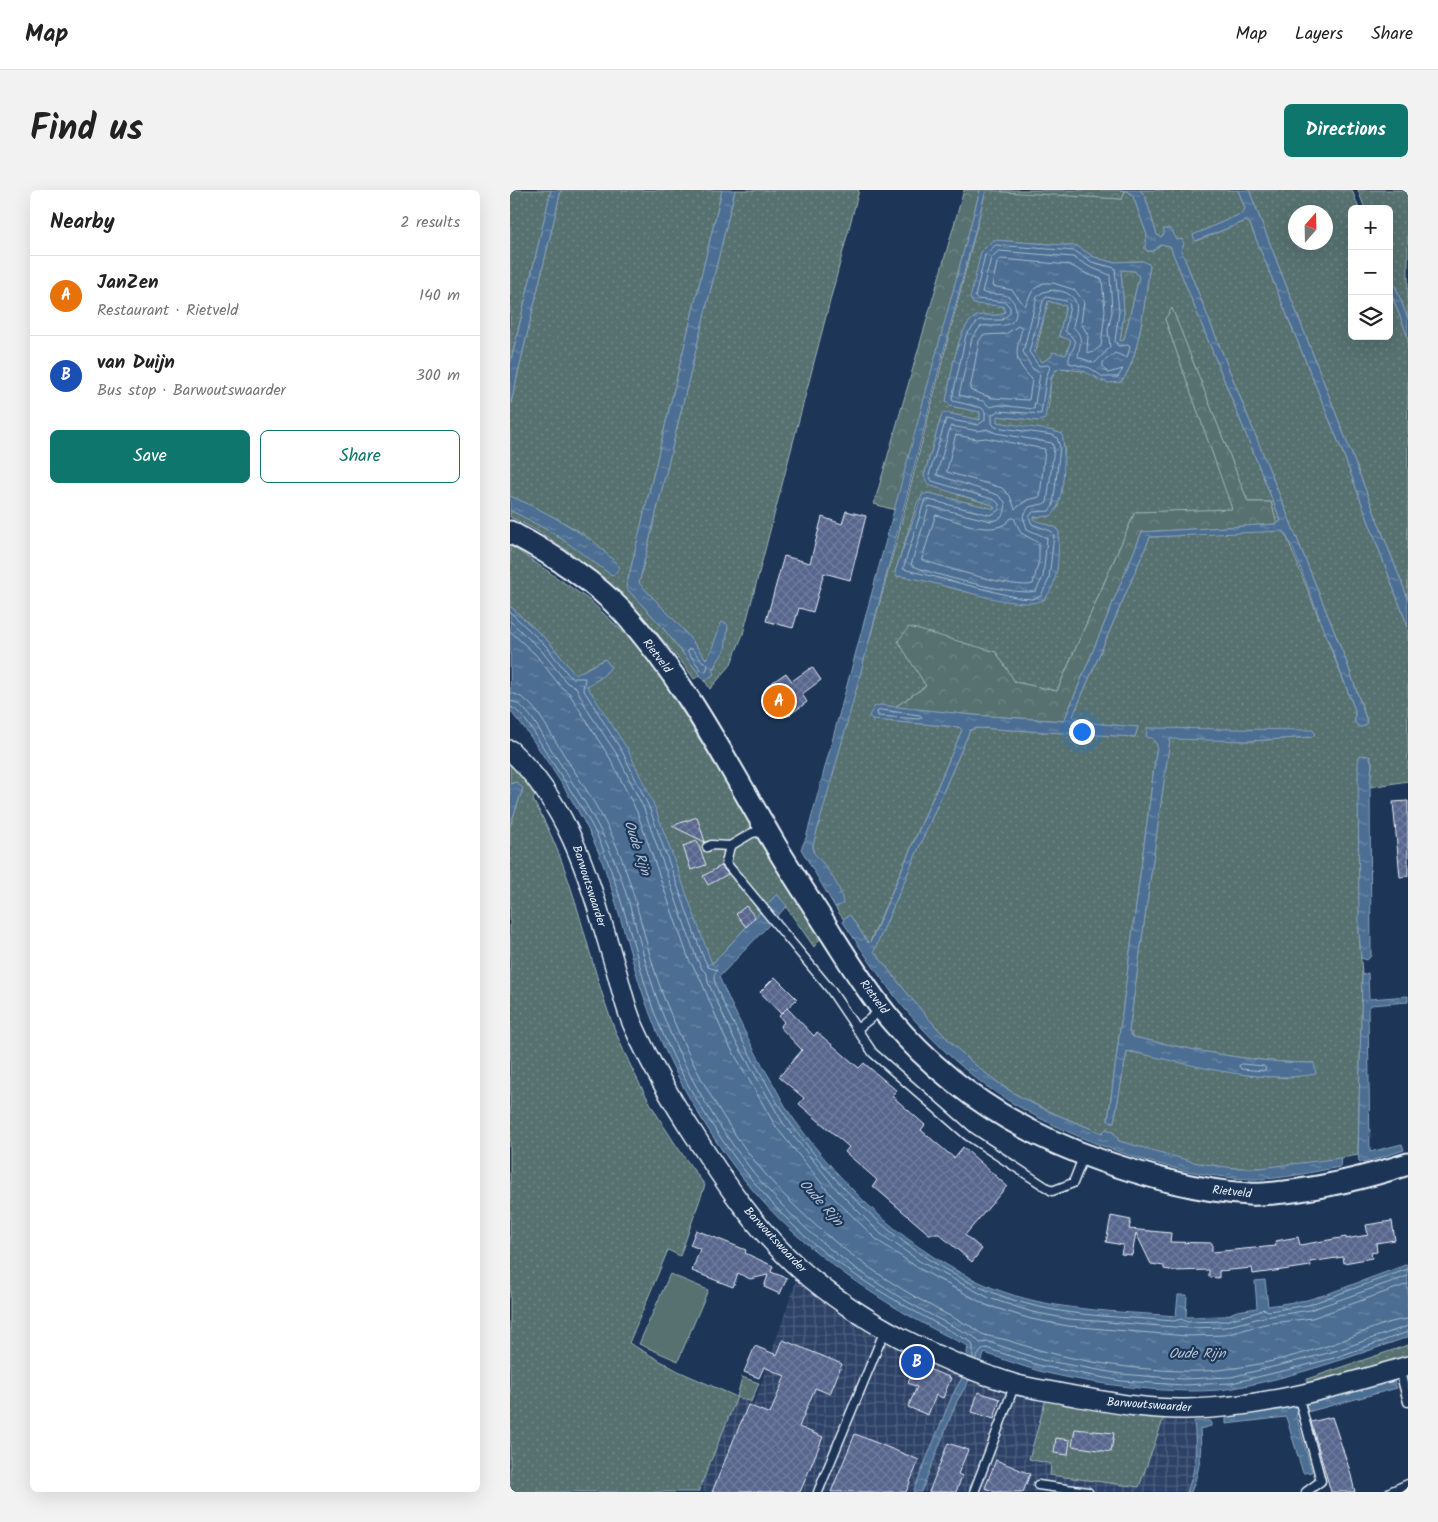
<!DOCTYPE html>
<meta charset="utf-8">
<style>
body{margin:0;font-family:Kalam,sans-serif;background:#f2f2f2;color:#222}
.controls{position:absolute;right:15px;top:15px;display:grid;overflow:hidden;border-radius:8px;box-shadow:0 5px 20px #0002}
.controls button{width:45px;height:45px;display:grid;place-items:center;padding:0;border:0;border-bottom:1px solid #e0e0e0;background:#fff;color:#222;font:25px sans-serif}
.compass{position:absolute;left:778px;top:15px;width:45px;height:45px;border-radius:50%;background:#fff;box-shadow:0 5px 20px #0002;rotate:20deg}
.you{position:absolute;left:571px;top:541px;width:18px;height:18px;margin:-12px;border:4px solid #fff;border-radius:50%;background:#1a73e8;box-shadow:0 0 0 8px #1a73e833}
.badge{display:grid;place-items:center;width:32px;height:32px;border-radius:50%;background:#0f766e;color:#fff;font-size:16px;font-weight:700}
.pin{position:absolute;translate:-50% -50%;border:2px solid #fff;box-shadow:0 1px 5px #0006}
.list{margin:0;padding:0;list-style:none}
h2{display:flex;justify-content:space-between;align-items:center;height:65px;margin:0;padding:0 20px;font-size:21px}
h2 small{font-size:16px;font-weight:400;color:#767676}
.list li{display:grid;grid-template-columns:32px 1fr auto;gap:15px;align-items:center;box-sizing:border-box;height:80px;padding:0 20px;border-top:1px solid #e0e0e0}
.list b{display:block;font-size:19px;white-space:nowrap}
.list p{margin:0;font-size:16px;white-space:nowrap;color:#767676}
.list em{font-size:16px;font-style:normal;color:#767676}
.actions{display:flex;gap:10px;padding:15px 20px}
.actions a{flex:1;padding:11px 0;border:1px solid #0f766e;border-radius:8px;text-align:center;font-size:18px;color:#0f766e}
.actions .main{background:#0f766e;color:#fff}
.icon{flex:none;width:28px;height:28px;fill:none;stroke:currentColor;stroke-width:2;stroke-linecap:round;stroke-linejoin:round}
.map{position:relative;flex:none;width:898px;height:1302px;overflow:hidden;border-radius:8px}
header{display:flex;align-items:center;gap:30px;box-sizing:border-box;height:70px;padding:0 25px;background:#fff;border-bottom:1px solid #e0e0e0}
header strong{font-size:24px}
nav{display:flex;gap:28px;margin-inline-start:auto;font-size:18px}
.intro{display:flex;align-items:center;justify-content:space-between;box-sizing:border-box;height:120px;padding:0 30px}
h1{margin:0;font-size:35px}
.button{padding:12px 22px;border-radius:8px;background:#0f766e;color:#fff;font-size:18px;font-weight:700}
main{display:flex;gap:30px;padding:0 30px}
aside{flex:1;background:#fff;border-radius:8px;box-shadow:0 5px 20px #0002}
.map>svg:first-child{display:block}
.industrial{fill:url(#industrial-grid)}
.grass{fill:url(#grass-dots);stroke:#9fb1b4;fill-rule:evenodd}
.forest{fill:url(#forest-crowns);stroke:#9fb1b4}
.park{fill:#56716f;stroke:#9fb1b4}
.water{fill:url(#water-ripples);stroke:#8aa2bb;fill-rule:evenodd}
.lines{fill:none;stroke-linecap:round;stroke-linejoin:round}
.shore{stroke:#a9bdcf;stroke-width:1}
.building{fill:url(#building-cross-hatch);stroke:#e8f1f8}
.service-casing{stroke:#e8f1f8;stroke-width:11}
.tertiary-casing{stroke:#e8f1f8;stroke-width:22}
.secondary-casing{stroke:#e8f1f8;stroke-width:25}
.service{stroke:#1d3557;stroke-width:8}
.tertiary{stroke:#1d3557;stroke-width:19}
.secondary{stroke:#1d3557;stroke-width:21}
.labels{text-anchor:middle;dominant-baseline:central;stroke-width:4.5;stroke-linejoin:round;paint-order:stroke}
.street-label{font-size:12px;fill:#e8f1f8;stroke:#1d3557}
.water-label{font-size:14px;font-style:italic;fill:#b1c3d4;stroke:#1d3557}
</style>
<header>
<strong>Map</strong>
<nav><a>Map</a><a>Layers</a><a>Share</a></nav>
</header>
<div class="intro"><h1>Find us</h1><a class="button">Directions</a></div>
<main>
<aside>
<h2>Nearby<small>2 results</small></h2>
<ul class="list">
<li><span class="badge" style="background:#e8710a">A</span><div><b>JanZen</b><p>Restaurant · Rietveld</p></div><em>140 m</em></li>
<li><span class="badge" style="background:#1a4fb4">B</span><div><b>van Duijn</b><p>Bus stop · Barwoutswaarder</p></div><em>300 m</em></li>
</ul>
<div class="actions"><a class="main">Save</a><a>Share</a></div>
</aside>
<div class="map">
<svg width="898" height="1302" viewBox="0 0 898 1302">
<defs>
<pattern id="industrial-grid" width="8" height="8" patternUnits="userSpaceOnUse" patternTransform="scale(1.25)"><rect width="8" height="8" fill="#2f4367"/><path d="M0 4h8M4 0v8" fill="none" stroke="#4d5f7e"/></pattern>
<pattern id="grass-dots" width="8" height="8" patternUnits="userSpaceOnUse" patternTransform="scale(1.25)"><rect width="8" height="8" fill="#56716f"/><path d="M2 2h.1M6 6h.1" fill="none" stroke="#6e8684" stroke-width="1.8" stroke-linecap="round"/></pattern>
<pattern id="forest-crowns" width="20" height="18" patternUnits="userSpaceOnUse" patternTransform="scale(1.25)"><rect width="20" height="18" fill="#56716f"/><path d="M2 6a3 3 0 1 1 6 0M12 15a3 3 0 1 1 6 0" fill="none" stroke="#6e8684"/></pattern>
<pattern id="water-ripples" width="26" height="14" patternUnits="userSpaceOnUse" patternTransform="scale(1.25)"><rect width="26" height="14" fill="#4b6e92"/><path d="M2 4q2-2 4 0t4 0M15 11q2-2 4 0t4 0" fill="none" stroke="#6e8aa7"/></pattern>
<pattern id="building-cross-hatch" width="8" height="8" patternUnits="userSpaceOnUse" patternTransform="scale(1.25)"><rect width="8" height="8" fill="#58658d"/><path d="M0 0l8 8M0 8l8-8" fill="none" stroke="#707c9e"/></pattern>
</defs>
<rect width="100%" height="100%" fill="#1d3557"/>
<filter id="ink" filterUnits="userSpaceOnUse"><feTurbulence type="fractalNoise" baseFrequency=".02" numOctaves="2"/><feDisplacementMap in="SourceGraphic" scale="10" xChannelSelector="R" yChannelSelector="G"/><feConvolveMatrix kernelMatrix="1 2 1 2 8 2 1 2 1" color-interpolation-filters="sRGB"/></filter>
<g filter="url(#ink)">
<polygon class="industrial" points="286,1091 362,1143 407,1166 492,1199 536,1209 519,1269 541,1274 540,1284 654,1227 684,1231 687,1257 685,1279 677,1302 188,1302 227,1207 244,1214"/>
<g class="grass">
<polygon points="0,0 41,0 0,175"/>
<path d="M 51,0 L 212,0 L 116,398 L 149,433 L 190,485 L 184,489 C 177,478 167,467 158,456 C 117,405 61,355 0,327 L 0,320 C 36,337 69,359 100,384 C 99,378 98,367 94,361 C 81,344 21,315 0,306 L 0,217 Z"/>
<polygon points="225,0 349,0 233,444 220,476 200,499 195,491 204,484 201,481 207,475 200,464 196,469 171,437 129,393"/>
<path d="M 476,0 L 612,9 L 615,1 L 618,1 L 623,6 L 637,45 L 635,59 L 637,61 L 643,61 L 651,54 L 660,56 L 771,331 L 767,334 L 761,312 L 738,312 L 662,119 L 655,129 L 723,320 L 625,322 L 547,501 L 505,492 L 486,462 L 389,451 L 416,496 L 385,517 L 370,515 L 360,526 L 363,530 L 449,537 L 452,540 L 359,754 L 340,726 L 334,730 L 325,717 L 328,716 L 303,662 L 303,655 L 388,346 ZM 483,50 L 567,56 L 584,67 L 601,72 L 632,71 L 640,75 C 635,105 630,170 611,192 L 590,191 L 578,182 L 550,178 C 536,186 542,204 538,218 C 536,222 532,227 529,231 L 487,226 L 487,232 L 511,237 L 555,257 L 548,317 L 541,326 L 524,327 L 524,330 L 545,337 L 549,342 L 544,391 L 534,410 L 477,407 L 409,389 L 387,386 L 385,382 L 408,311 L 418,303 L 485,319 L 483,315 L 448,305 L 414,286 L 432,224 L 437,223 L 470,230 L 470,222 L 440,216 L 436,211 C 441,190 446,138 465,127 C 474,122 487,129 495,122 L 493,116 L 464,114 Z"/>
<path d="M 630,0 L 728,0 L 735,18 L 733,23 L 683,45 L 686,51 L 736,31 L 740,34 L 833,263 L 898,437 L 898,591 L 860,597 L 862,574 L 860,566 L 849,741 L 852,785 L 848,965 C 816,971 783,977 750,978 C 702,981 654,966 609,951 L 603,942 L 596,939 L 592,943 C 562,931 530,919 502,902 C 445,866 405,814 364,761 L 460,540 L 467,538 L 625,547 L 628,537 L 567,532 L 563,526 L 640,347 L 774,340 L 845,520 L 845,533 L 850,537 L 855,535 L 857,531 L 837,473 L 671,60 L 672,49 L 667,51 L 655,43 L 651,47 L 647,45 L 635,6 ZM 802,547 L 739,551 L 660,548 L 619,841 L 623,847 C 683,860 742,873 804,873 L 782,888 L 738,885 L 617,861 L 604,932 L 598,931 L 647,555 L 642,548 Z"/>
<path d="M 739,0 L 842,0 L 849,19 L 842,19 L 842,146 L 879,146 L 879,98 L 898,147 L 898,409 ZM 786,22 L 816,22 L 816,52 L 786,52 Z"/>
<polygon points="848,0 898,0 898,129 879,80 879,19 855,19"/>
<polygon points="538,111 556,116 549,146 561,150 556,165 541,167 532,172 524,162 526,161"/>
<polygon points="0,355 79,410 123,451 155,493 311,747 304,757 267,704 202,774 87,515 77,496 92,487 101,477 95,469 65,485 40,453 0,416"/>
<path d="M 0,570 L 31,605 L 25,606 L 23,610 C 63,678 74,754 100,827 C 122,887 156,945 195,995 L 170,1066 L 158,1060 L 119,1153 L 168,1181 L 227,1207 L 188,1302 L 0,1302 L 0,636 L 13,598 L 6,592 L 0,594 Z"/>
<polygon points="898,1155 898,1170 797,1194 797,1189"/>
<polygon points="536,1209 654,1227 629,1297 540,1285 541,1274 519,1269"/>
</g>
<g class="forest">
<polygon points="454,0 470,0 385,320 364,314"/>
<polygon points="491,0 610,0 615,1 612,9 493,2"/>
<polygon points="611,80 625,81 629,87 614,150 610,152 614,122"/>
<polygon points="662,118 738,312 761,312 767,334 632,342 554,531 463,525 385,517 416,496 388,451 399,437 486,462 505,492 547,501 625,322 722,319 655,129"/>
<polygon points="232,1187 249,1193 241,1212 227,1207"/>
</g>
<polygon class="park" points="160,1084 198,1100 168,1171 129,1154"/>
<g class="water">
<polygon points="41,0 51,0 0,217 0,175"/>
<polygon points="212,0 225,0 129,393 171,437 196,469 200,464 211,433 215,432 218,436 215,460 202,480 204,484 195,491 149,433 116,398"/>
<path d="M 470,0 L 476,0 C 417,218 366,438 303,655 L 303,662 C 315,675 332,696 333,714 L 325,717 L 291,659 L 296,648 Z"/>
<path d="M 610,0 L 630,0 L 635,6 L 647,45 L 651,47 L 655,43 L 653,39 L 661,39 L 667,50 L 672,49 L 674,54 L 671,60 L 837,473 L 857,532 L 855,536 L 850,537 L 845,533 L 845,520 L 784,361 L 774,341 L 640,347 L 563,526 L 568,532 L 628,537 L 625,547 L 467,538 L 460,540 L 364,761 C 405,814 445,866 502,902 C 530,919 562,931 592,943 L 596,939 L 603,942 L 609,951 L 688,973 L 724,978 L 750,978 L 831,968 L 830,977 C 801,982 770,990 740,989 C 656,986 543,944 475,895 C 453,879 432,859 413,839 C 382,807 358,769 333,732 L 334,728 L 340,725 L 358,753 L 361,751 L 452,540 L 449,537 L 363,530 L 359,526 L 364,517 L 370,515 L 463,525 L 554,531 L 632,342 L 767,334 L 771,331 L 660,56 L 651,54 L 643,61 L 637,61 L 635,58 L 637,45 L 623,6 L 618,1 Z"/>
<polygon points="728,0 739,0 898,409 898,437 833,263 740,34 736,31 685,51 683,45 733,23 735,18"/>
<path d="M 483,50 L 567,56 L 584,67 L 601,72 L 633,71 L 640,75 C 635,105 630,170 611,192 L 598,193 L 569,179 L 550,178 L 544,181 L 541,189 L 535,229 L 529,231 L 487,226 L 487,232 L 545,241 L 552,244 C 556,260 555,315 541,326 L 524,327 L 524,330 L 545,337 L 549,342 C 548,362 550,393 535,408 C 516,427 416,386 386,386 L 385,382 L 412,305 L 418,303 L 485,319 L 483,315 L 418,295 L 414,286 L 432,224 L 437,223 L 470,230 L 470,222 L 440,216 L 436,211 C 441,190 446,138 465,127 C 474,122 487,129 495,122 L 493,116 L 464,114 L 460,109 L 471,62 ZM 611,80 L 625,81 L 629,87 L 614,150 L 610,151 L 614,122 ZM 538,111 L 556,116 L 549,146 L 561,150 L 556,165 L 543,162 L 541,167 L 532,172 L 524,162 Z"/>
<polygon points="879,80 898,129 898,147 879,98"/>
<path d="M 0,306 C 40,323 80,345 110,377 L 104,385 L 100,384 L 45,344 L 0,320 Z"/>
<path d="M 0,416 L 40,453 L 65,485 L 95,469 L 101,477 L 92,487 L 77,496 L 118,560 L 144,615 L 202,774 L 267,704 L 277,716 L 209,787 C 225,823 242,858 262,892 C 269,904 275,917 283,928 C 334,999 400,1064 483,1098 C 540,1121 605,1121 666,1126 L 668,1105 L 677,1105 L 676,1127 L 715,1126 L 727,1121 L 747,1118 L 745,1091 L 755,1090 L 758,1116 L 797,1110 L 817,1104 L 898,1074 L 898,1147 C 841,1167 784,1187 724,1198 C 673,1207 579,1194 529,1181 C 511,1176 493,1169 475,1163 L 447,1211 L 411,1302 L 403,1302 L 442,1206 L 454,1184 L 458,1156 C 395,1127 334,1088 282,1041 C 218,983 163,891 135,810 C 118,761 108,710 88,661 C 71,620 43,580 18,543 C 13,535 5,529 1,521 C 0,512 0,432 0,416 Z"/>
<path d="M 637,538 L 803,540 L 805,544 L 802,547 L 739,551 L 660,549 L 619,841 L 623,847 C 684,860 742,873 804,873 L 806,884 C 744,895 678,873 617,861 L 604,932 L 598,931 L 647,555 L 642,548 L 636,547 Z"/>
<polygon points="850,565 859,566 862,573 860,597 861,766 857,770 851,768 849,741 848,572"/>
<polygon points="6,592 13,598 0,636 0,594"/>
<polygon points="858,783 859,809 898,806 898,812 861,815 858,820 860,962 892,954 894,960 854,973 849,971 848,965 852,785"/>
<polygon points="884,1191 887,1198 786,1225 802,1282 793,1283 776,1227 716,1234 716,1227 783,1216"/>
<path d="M 684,1231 L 701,1231 L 701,1236 L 690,1239 C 692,1262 690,1280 681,1302 L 677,1302 C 687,1275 687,1259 684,1231 Z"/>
</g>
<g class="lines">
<g class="shore">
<path d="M 486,55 L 565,61 L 582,72 L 605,78 L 609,122 L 605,151 L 608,156 L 618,155 L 620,157 L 617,168 L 605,163 L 593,172 L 593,178 L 598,183 L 613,179 L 608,187 L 593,187 L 580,178 L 559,173 C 557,157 576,157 555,141 L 560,115 L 556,111 L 536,107 L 533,111 L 519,162 L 529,176 L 538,175 L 540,177 L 536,188 L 531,224 L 488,221 L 482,225 L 482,233 L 485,237 L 543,245 L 547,248 L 550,257 L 543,316 L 539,321 L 523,322 L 519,327 L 522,334 L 541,341 L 544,344 L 539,389 L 531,406 L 522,409 L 509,408 L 393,379 L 415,309 L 481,325 L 489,320 L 489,314 L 485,310 L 422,291 L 419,285 L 436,229 L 468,235 L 475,230 L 475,222 L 472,218 L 443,211 L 442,209 L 456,145 L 469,130 L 492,130 L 500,123 L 500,117 L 495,112 L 467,109 L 465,107 L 475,65 Z"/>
<path d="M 489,61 L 563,67 L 580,77 L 600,85 L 602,122 L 598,140 L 600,157 L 585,173 L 568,167 C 570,153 574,147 563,137 C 564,130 568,120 566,113 C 562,99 535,96 527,107 L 513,162 L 522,178 L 530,184 L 524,219 L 489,215 L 480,217 L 473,211 L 449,205 L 462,148 L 471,136 C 484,135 507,140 506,121 C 506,115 503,110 499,107 C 491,102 479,106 472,102 L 481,68 Z"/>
<polygon points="491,69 560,75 577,84 592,89 595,121 591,156 582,163 577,162 578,145 571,133 574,112 565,100 543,93 533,93 523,100 515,116 502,100 482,96 487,73"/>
<path d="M 509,136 L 512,138 C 506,163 502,169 522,189 L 519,210 L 482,208 L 460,200 L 469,151 L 473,145 L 495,144 Z"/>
<path d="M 441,236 L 468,241 L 477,239 L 486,243 L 542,253 L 544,258 L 537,313 L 519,317 L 513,326 L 517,339 L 537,348 L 533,387 L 526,401 C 510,407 419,384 401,375 L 419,316 L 481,331 C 492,330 497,323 495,312 L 488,305 L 427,285 Z"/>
<polygon points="446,245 467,249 476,248 535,259 530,307 517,310 505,319 500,306 492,298 437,282"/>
<path d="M 426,325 C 448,330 485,350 501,328 L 504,328 L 511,343 L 529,353 L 529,370 L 523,394 C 507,400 431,376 412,370 Z"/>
<path d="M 0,422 L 36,456 L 61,488 L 75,488 L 73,499 L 113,563 L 139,617 L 192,764 L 198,777 L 207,780 C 206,782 204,784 204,786 C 202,797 238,860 244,872 C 256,891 266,913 279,931 C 339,1015 422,1091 525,1116 C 570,1127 618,1127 664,1131 L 671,1129 L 677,1132 L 715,1131 L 748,1122 L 753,1119 L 759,1121 L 798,1115 L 898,1079"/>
<polyline points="0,431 31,460 57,493 66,497 78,521 108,566 134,619 186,767 192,779 197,784 198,792 222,845 273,933 328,1001 371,1044 411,1072 479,1108 522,1122 559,1129 677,1138 715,1137 754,1127 800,1120 898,1086"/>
<polyline points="0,441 26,465 51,497 59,503 101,570 127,622 179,770 190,788 215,848 266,937 322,1006 367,1050 408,1078 476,1115 521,1129 558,1136 677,1146 715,1145 755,1134 802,1128 898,1094"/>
<polygon points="179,459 182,459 192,471 198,474 196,482 191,480 178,462"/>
<path d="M 0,503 C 22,506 35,535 46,552 C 66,585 88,615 104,650 C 127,701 134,756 154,808 C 173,855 195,900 224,943 C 282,1029 368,1092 462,1137 C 466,1139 468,1142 472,1144 C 479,1147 489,1148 497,1150 C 552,1169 612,1179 671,1181 C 721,1183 773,1170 820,1155 C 845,1147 872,1131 898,1129"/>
<path d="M 0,511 C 16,512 31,543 39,556 C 59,588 81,619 97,654 C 120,702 129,756 146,806 C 173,886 227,974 289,1032 C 339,1079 401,1117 463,1146 L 470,1153 L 479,1152 L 532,1170 L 611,1184 L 673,1189 L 721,1187 L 779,1173 L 822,1162 L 898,1136"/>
<path d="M 0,517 C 11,519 27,547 33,557 C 53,591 78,622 93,659 C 112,707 124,758 139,807 C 165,887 224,978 284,1036 C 335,1085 399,1119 461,1152 L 463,1156 L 463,1168"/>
<polygon points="371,520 410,525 412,527 409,529 368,526 367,522"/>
<polygon points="732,874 754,876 756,879 754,881 731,879 729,876"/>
<polyline points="465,1169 472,1160 476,1158 531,1176 611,1191 673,1195 722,1193 781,1179 824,1168 898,1142"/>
</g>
</g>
<g class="building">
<polygon points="336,321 356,326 340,390 314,383 303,422 289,418 283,438 256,431 274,366 300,373 312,327 332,334"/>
<polygon points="302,477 311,490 292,504 297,512 278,526 268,515 257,496 276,483 282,491"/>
<polygon points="898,611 898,686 890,687 883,612"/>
<polygon points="187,627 195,652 162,636"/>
<polygon points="187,651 196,675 181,680 173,656"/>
<polygon points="211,676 218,684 198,695 193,686"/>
<polygon points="236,716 245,727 236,737 226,724"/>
<polygon points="265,787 287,809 271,824 250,802"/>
<polygon points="277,818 304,846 307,842 349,878 354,873 387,901 382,906 415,935 411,940 444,968 453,957 497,996 455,1045 472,1059 462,1072 429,1044 419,1044 363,996 367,990 335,962 339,957 289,914 294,908 269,887 292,860 270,837 274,832 269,826"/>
<polygon points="601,1026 621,1030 619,1039 661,1043 660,1052 702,1053 702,1062 766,1056 765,1051 788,1047 790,1055 836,1047 836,1049 858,1045 856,1035 882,1031 885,1050 866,1053 867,1062 861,1063 862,1068 834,1073 833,1067 800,1072 801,1076 743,1084 742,1078 709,1081 709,1088 699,1087 699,1080 665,1081 654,1079 654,1076 641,1074 626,1043 622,1065 611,1064 613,1055 596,1052"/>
<polygon points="186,1040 236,1060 235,1063 263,1076 261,1082 277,1088 270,1104 254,1097 258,1085 240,1089 228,1083 223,1097 182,1081 190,1059 180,1055"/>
<polygon points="273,1150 332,1174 320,1204 305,1198 289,1237 313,1247 290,1302 202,1302 238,1215 260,1224 275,1186 254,1177 249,1188 234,1182 245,1156 267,1165"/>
<polygon points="406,1174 441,1188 433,1208 426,1205 418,1225 398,1217 407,1197 398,1193"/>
<polygon points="468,1202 490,1209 484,1229 462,1222"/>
<polygon points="822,1227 840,1281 845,1302 821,1302 801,1232"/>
<polygon points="565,1239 604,1243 601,1262 562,1256"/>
<polygon points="345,1244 409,1270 396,1302 321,1302"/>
<polygon points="546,1248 560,1250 558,1265 544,1263"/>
<polygon points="438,1253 458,1260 448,1284 452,1286 446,1302 419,1302"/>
<polygon points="486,1270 520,1284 513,1302 485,1302 475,1298"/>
</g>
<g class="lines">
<g class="service-casing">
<g id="service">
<polyline points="255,641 242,643 220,656 216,673 320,799 363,863 458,946 542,1001 563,993 574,965"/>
<polyline points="197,657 201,655 220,656"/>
<polyline points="347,839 371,820"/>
<polyline points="889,1178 898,1212"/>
<polyline points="788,1205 811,1291 796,1302"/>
<polyline points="528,1295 578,1302"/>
<polyline points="308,1302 375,1140"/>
<polyline points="464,1302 505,1194"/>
<polyline points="880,1302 898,1294"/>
</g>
</g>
<g class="tertiary-casing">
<path id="tertiary" d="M 0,560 C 65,621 82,701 107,783 C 112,801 116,820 124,837 C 141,875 162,911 185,946 C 215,993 248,1042 290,1079 C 350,1132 427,1171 504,1194 C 522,1199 541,1201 559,1205 C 598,1212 638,1220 677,1219 C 752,1218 827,1197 898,1176"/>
</g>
<g class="secondary-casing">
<path id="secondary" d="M 0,342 C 40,363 81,388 113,422 C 178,493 221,581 270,663 C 287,691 305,718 322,745 C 340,773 358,803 380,829 C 437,897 509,943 592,971 C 640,987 688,1001 739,1004 C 751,1005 763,1003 775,1002 C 817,997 857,987 898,974"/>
</g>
<use href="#service" class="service"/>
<use href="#tertiary" class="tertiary"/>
<use href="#secondary" class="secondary"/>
</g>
</g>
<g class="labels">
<g class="street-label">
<text transform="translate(147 466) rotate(53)">Rietveld</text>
<text transform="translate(79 696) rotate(72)">Barwoutswaarder</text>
<text transform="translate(364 807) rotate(54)">Rietveld</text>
<text transform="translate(722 1002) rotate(6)">Rietveld</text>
<text transform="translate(265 1050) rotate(47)">Barwoutswaarder</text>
<text transform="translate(639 1215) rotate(4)">Barwoutswaarder</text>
</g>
<g class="water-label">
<text transform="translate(127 658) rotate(72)">Oude Rijn</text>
<text transform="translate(311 1013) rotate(48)">Oude Rijn</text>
<text x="687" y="1164">Oude Rijn</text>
</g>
</g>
</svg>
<div class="controls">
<button>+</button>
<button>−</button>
<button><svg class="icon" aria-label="layers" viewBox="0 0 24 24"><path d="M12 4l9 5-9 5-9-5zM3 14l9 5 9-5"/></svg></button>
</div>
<svg class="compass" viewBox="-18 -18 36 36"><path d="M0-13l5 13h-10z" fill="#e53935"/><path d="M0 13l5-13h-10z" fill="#767676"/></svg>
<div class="you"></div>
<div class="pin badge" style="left:269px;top:511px;background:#e8710a">A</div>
<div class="pin badge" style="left:407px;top:1172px;background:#1a4fb4">B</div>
</div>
</main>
